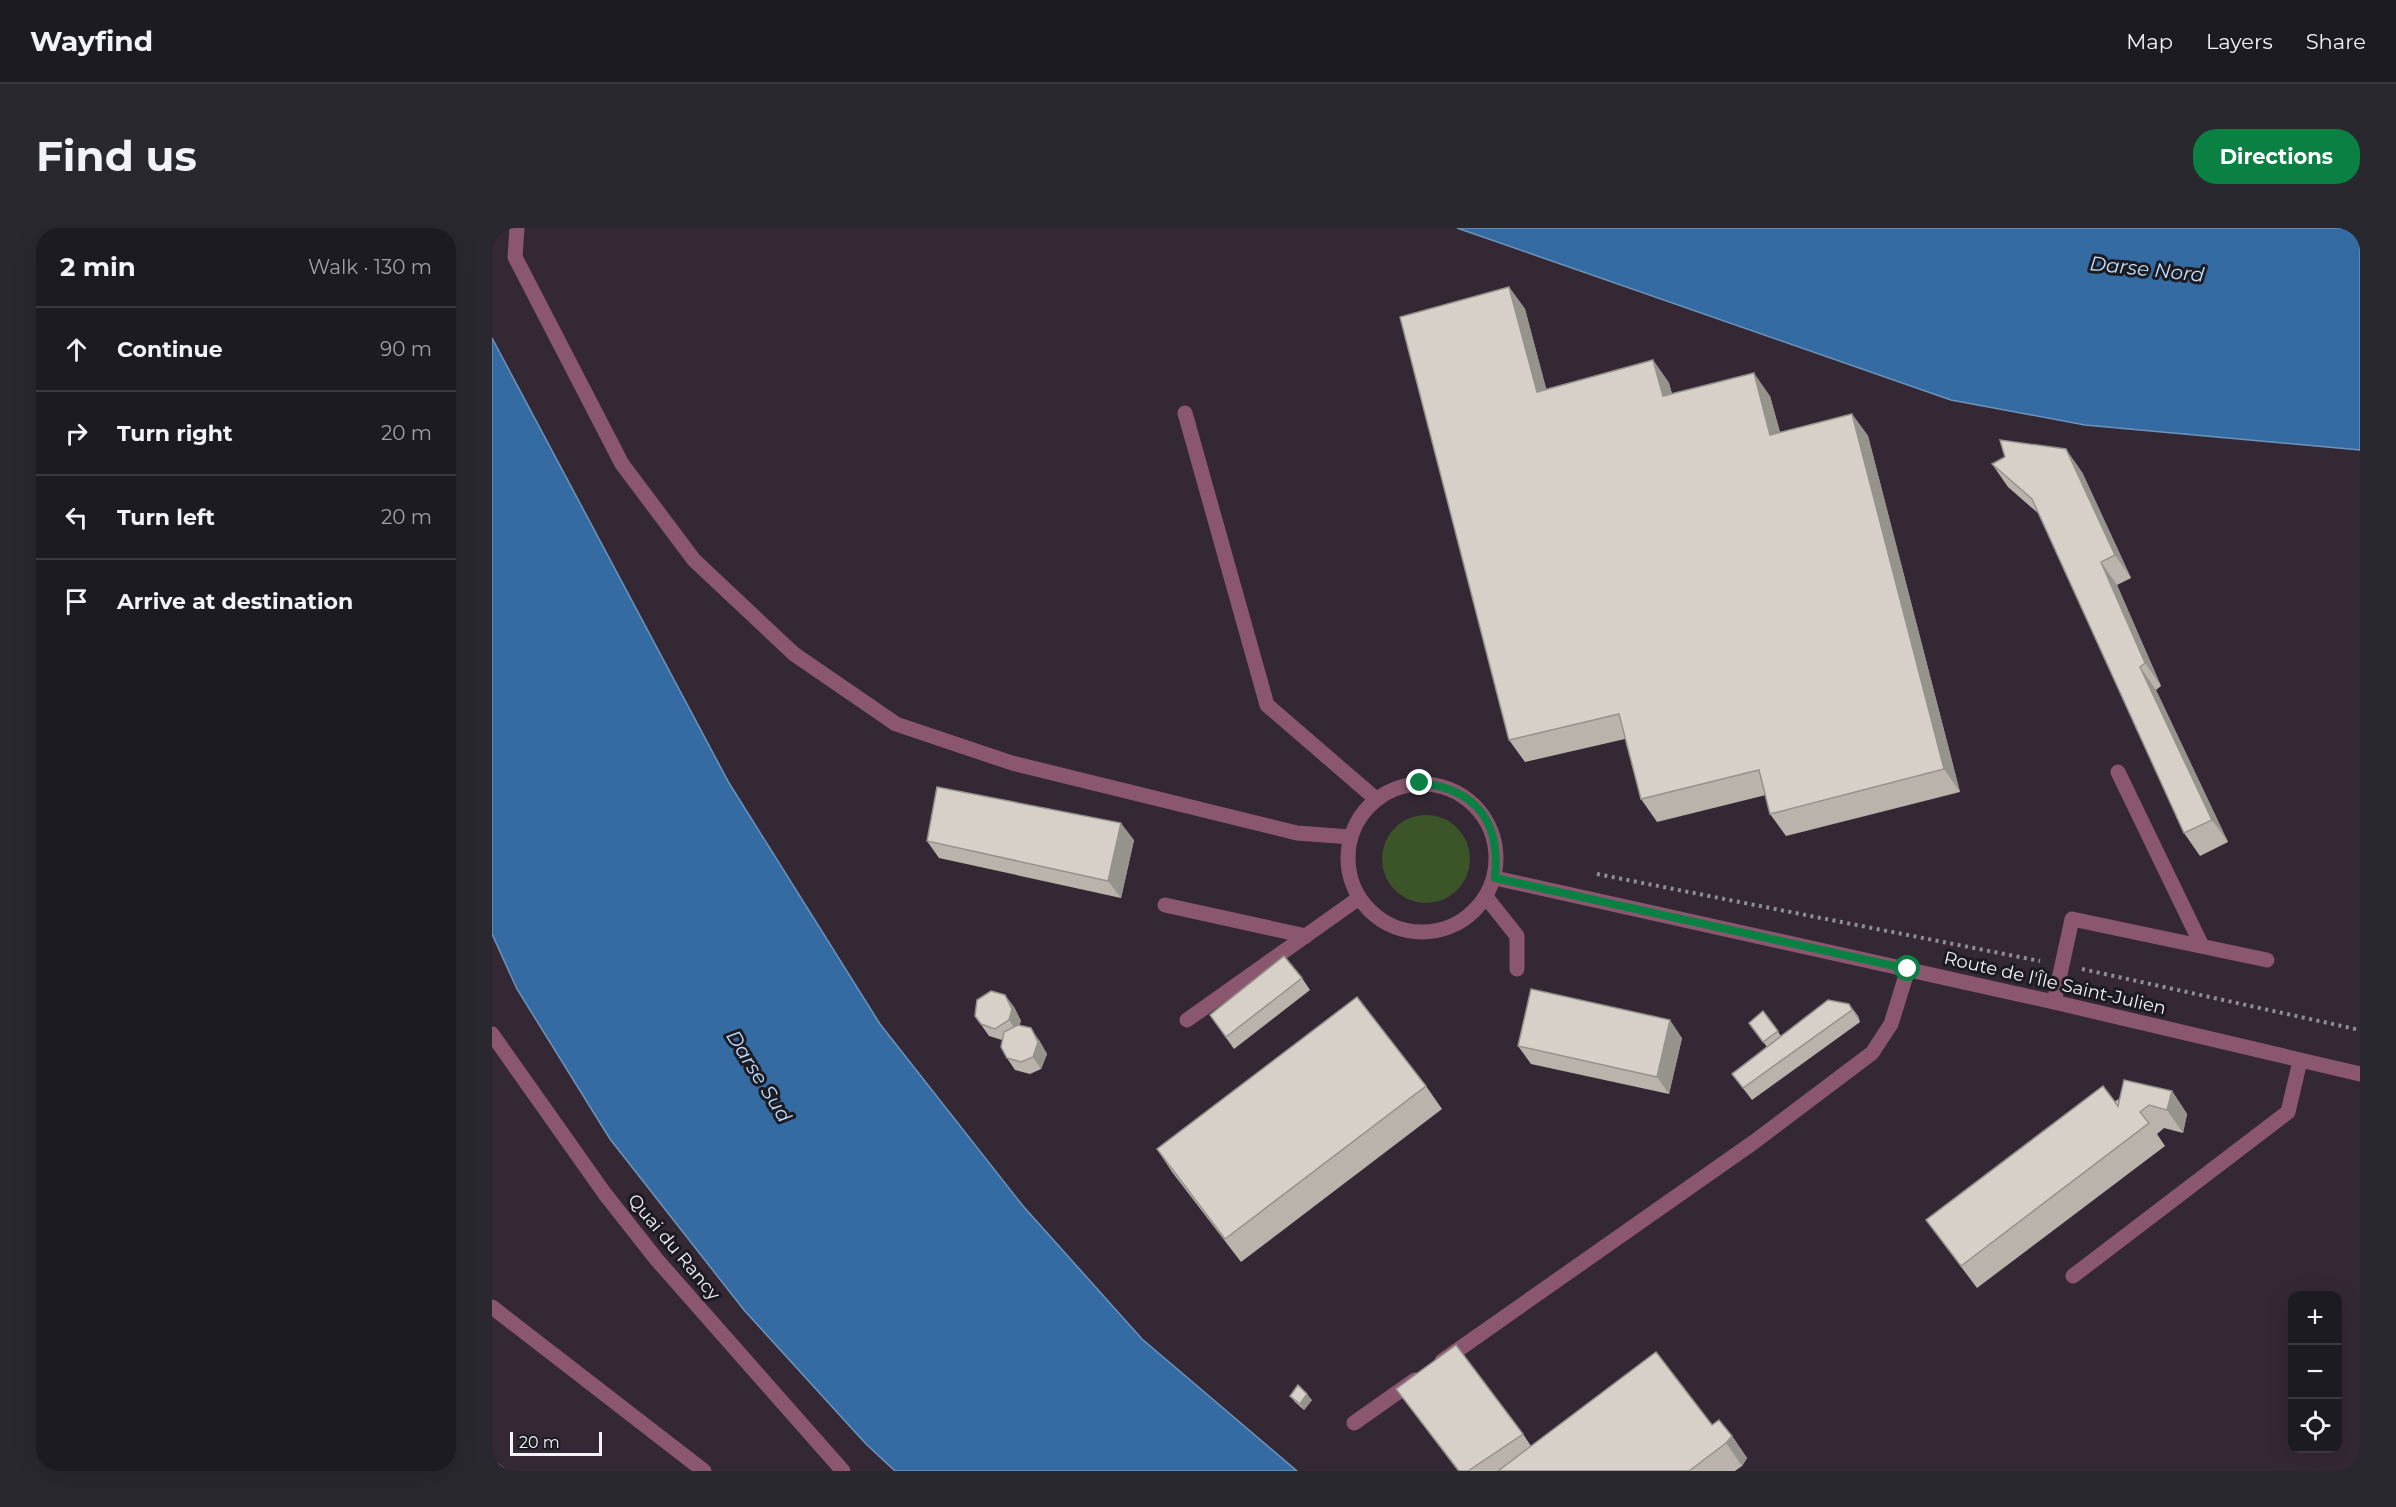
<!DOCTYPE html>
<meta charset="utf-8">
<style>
body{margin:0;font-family:Montserrat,sans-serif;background:#29282e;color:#f1f3f6}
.controls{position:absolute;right:18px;bottom:18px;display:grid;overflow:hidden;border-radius:12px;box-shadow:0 6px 24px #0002}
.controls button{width:54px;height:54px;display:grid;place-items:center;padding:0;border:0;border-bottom:2px solid #3a393f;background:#1c1b21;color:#f1f3f6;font:30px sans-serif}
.scale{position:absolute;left:18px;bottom:15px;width:92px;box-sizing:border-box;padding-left:6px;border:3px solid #f4f3f8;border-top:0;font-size:16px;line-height:21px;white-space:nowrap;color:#f4f3f8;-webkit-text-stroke:4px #1c1b22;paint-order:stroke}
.stop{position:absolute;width:18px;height:18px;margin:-14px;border:4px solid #0b8043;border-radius:50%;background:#fff}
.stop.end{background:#0b8043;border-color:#fff;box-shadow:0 2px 6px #0008}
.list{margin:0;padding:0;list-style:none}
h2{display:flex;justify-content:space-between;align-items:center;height:78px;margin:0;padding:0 24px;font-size:26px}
h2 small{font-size:20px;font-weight:400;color:#a0a1a5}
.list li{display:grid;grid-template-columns:39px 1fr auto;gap:18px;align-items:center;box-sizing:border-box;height:84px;padding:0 24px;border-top:2px solid #3a393f}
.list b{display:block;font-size:22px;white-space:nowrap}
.list em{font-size:20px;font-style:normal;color:#a0a1a5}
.icon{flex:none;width:33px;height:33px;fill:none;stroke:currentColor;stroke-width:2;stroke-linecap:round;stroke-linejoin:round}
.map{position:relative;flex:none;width:1868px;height:1243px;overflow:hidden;border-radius:24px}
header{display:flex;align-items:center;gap:36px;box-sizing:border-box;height:84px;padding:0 30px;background:#1c1b21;border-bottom:2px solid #3a393f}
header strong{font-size:28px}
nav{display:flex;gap:33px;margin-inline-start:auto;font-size:21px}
.intro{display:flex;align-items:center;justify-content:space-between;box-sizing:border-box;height:144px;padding:0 36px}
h1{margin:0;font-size:42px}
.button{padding:15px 27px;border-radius:24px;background:#0b8043;color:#fff;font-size:21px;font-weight:700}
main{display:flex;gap:36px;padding:0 36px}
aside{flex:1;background:#1c1b21;border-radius:24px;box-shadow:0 6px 24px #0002}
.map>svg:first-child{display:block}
.industrial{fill:#352835;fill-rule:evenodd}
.green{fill:#3b5528}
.water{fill:#336ba2;stroke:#6d94bc;stroke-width:1.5}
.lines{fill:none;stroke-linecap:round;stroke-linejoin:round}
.path{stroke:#8f8e94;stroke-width:4;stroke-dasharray:3 4.5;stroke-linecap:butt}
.service{stroke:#8a576f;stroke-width:15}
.minor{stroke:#8a576f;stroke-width:15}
.wall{fill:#b9b3ac}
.shaded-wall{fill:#96928c}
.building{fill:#d7d0c8;stroke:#96928c;stroke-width:1.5}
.route{stroke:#0b8043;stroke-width:8}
.labels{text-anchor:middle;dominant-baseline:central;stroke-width:6;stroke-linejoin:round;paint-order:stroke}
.street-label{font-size:18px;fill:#f4f3f8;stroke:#1c1b22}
.water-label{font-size:20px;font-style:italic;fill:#c0ddfd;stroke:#1c1b22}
</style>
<header>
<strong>Wayfind</strong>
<nav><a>Map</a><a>Layers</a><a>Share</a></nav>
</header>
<div class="intro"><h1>Find us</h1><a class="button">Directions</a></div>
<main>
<aside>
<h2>2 min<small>Walk · 130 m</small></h2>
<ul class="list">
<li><svg class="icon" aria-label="ahead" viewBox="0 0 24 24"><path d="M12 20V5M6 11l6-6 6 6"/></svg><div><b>Continue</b></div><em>90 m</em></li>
<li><svg class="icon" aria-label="right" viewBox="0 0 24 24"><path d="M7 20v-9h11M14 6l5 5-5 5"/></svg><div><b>Turn right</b></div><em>20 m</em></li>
<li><svg class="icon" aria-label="left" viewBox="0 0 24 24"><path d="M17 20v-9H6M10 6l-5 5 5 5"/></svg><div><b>Turn left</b></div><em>20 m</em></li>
<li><svg class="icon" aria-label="arrive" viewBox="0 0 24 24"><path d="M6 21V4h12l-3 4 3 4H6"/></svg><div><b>Arrive at destination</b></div></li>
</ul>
</aside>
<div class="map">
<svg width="1868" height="1243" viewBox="0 0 1868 1243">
<rect width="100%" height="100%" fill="#25242c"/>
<path class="industrial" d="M 0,0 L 1868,0 L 1868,1243 L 0,1243 ZM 1800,1068 L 1846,1068 L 1846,1220 L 1800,1220 Z"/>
<circle class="green" cx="934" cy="631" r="44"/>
<g class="water">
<polygon points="965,0 1868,0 1868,222 1593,197 1459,172"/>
<polygon points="0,110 237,555 388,796 531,978 650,1111 805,1243 403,1243 374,1216 252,1082 118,911 25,761 0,706"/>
</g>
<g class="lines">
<g class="path">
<polyline points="1105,646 1548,733"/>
<polyline points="1590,741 1868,802"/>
</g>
<g class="service">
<polyline points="25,0 23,29 130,236 202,332 302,426 404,496 520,535 805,605 858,609"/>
<polyline points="693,185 775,477 884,571"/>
<polyline points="1626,544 1710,718"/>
<polyline points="994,669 1025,708 1025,741"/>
<polyline points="673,677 814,708"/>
<polyline points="1562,774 1580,691 1775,732"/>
<polyline points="695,792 867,670"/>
<polyline points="1581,1048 1796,884 1808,833"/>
<polyline points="0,1079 212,1243"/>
<polyline points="950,1133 1262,914 1380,825 1399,796 1416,741"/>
<polyline points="862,1195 923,1152"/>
</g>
<g class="minor">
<circle cx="930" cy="630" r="74"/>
<polyline points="1003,650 1562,774 1868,846"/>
<polyline points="0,806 113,966 165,1032 351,1243"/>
</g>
</g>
<g class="wall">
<polygon points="1017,59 1033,81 1054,161 1161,132 1177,155 1180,166 1278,168 1288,204 1360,186 1376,208 1468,564 1294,608 1278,586 1274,567 1165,594 1149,571 1133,511 1033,534 1017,512"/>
<polygon points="1500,236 1590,244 1639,350 1625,357 1669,458 1664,462 1736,614 1708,628 1692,605 1547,286 1516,259"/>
<polygon points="642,612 629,670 447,630 435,613"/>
<polygon points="810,750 818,762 742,821 718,787"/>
<polygon points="513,767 522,779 529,793 527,797 547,812 555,826 549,841 538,846 523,842 515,830 510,812 497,808 483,788"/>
<polygon points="1357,776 1366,788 1368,794 1260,872 1240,846 1275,819 1257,795 1271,783 1289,808"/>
<polygon points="1190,810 1177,866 1039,836 1026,818"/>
<polygon points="934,858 950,881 749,1034 680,944 665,921"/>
<polygon points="1680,863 1695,886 1691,905 1672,900 1665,906 1673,918 1485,1060 1434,992 1623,874"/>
<polygon points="904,1161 1031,1206 1039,1218 1220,1197 1240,1208 1255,1230 1250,1238 1243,1243 966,1243"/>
<polygon points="798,1168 820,1172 812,1182 803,1174"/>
</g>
<g class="shaded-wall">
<polygon points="1017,59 1033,81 1061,186 1045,164"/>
<polygon points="1161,132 1177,155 1187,191 1171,168"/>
<polygon points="1262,145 1278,168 1294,229 1278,207"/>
<polygon points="1360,186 1376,208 1468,564 1452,541"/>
<polygon points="1574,221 1590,244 1639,350 1623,327"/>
<polygon points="1609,334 1625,357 1669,458 1653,435"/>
<polygon points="1648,439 1664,462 1736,614 1720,592"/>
<polygon points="629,595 642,612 629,670 616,653"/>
<polygon points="513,767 522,779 529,793 525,804 517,792"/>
<polygon points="1357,776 1366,788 1368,794 1360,782"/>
<polygon points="1178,792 1190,810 1177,866 1165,849"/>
<polygon points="539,800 547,812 555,826 549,841 541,829"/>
<polygon points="1680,863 1695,886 1691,905 1675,882"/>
<polygon points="815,1166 820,1172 812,1182 808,1176"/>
<polygon points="1240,1208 1255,1230 1250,1238 1234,1215"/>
</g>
<g class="building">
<polygon points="1017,59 1045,164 1161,132 1171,168 1262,145 1278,207 1360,186 1452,541 1278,586 1267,542 1149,571 1127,486 1017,512 908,89"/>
<polygon points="1508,212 1574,221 1623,327 1609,334 1653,435 1648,439 1720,592 1692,605 1540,271 1500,236 1513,229"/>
<polygon points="445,559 629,595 616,653 435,613"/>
<polygon points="792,728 810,750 734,809 718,787"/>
<polygon points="1039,761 1178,792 1165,849 1026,818"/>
<polygon points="499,763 513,767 520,781 517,792 503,801 489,796 483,788 485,772"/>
<polygon points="865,769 934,858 733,1011 665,921"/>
<polygon points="1336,772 1357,776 1360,782 1251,860 1240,846"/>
<polygon points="1271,783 1286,803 1271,814 1257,795"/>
<polygon points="526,797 539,800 546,814 541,829 529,834 515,830 509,819 512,804"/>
<polygon points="1632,852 1680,863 1675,882 1657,877 1648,884 1657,895 1469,1038 1434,992 1611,858 1626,878"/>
<polygon points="1626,872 1627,872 1626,878 1623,874"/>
<polygon points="964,1117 1031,1206 976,1243 967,1243 904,1161"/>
<polygon points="1164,1124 1220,1197 1227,1192 1240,1208 1234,1215 1197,1243 1006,1243"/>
<polygon points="806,1157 815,1166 808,1176 798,1168"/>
<polygon points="0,1231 15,1243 0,1243"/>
</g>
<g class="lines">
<path class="route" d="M 928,555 C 984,561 1009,594 1003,650 L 1416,741"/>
</g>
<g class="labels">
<g class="street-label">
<text transform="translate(1563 755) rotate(13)">Route de l'Île Saint-Julien</text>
<text transform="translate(182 1019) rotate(50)">Quai du Rancy</text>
</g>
<g class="water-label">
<text transform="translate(1655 41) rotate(6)">Darse Nord</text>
<text transform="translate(267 848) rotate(58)">Darse Sud</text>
</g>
</g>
</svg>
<div class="controls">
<button>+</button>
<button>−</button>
<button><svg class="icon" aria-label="locate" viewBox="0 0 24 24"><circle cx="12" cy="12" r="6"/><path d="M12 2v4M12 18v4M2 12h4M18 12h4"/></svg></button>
</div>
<div class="scale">20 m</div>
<div class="stop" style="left:1416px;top:741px"></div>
<div class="stop end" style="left:928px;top:555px"></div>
</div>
</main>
